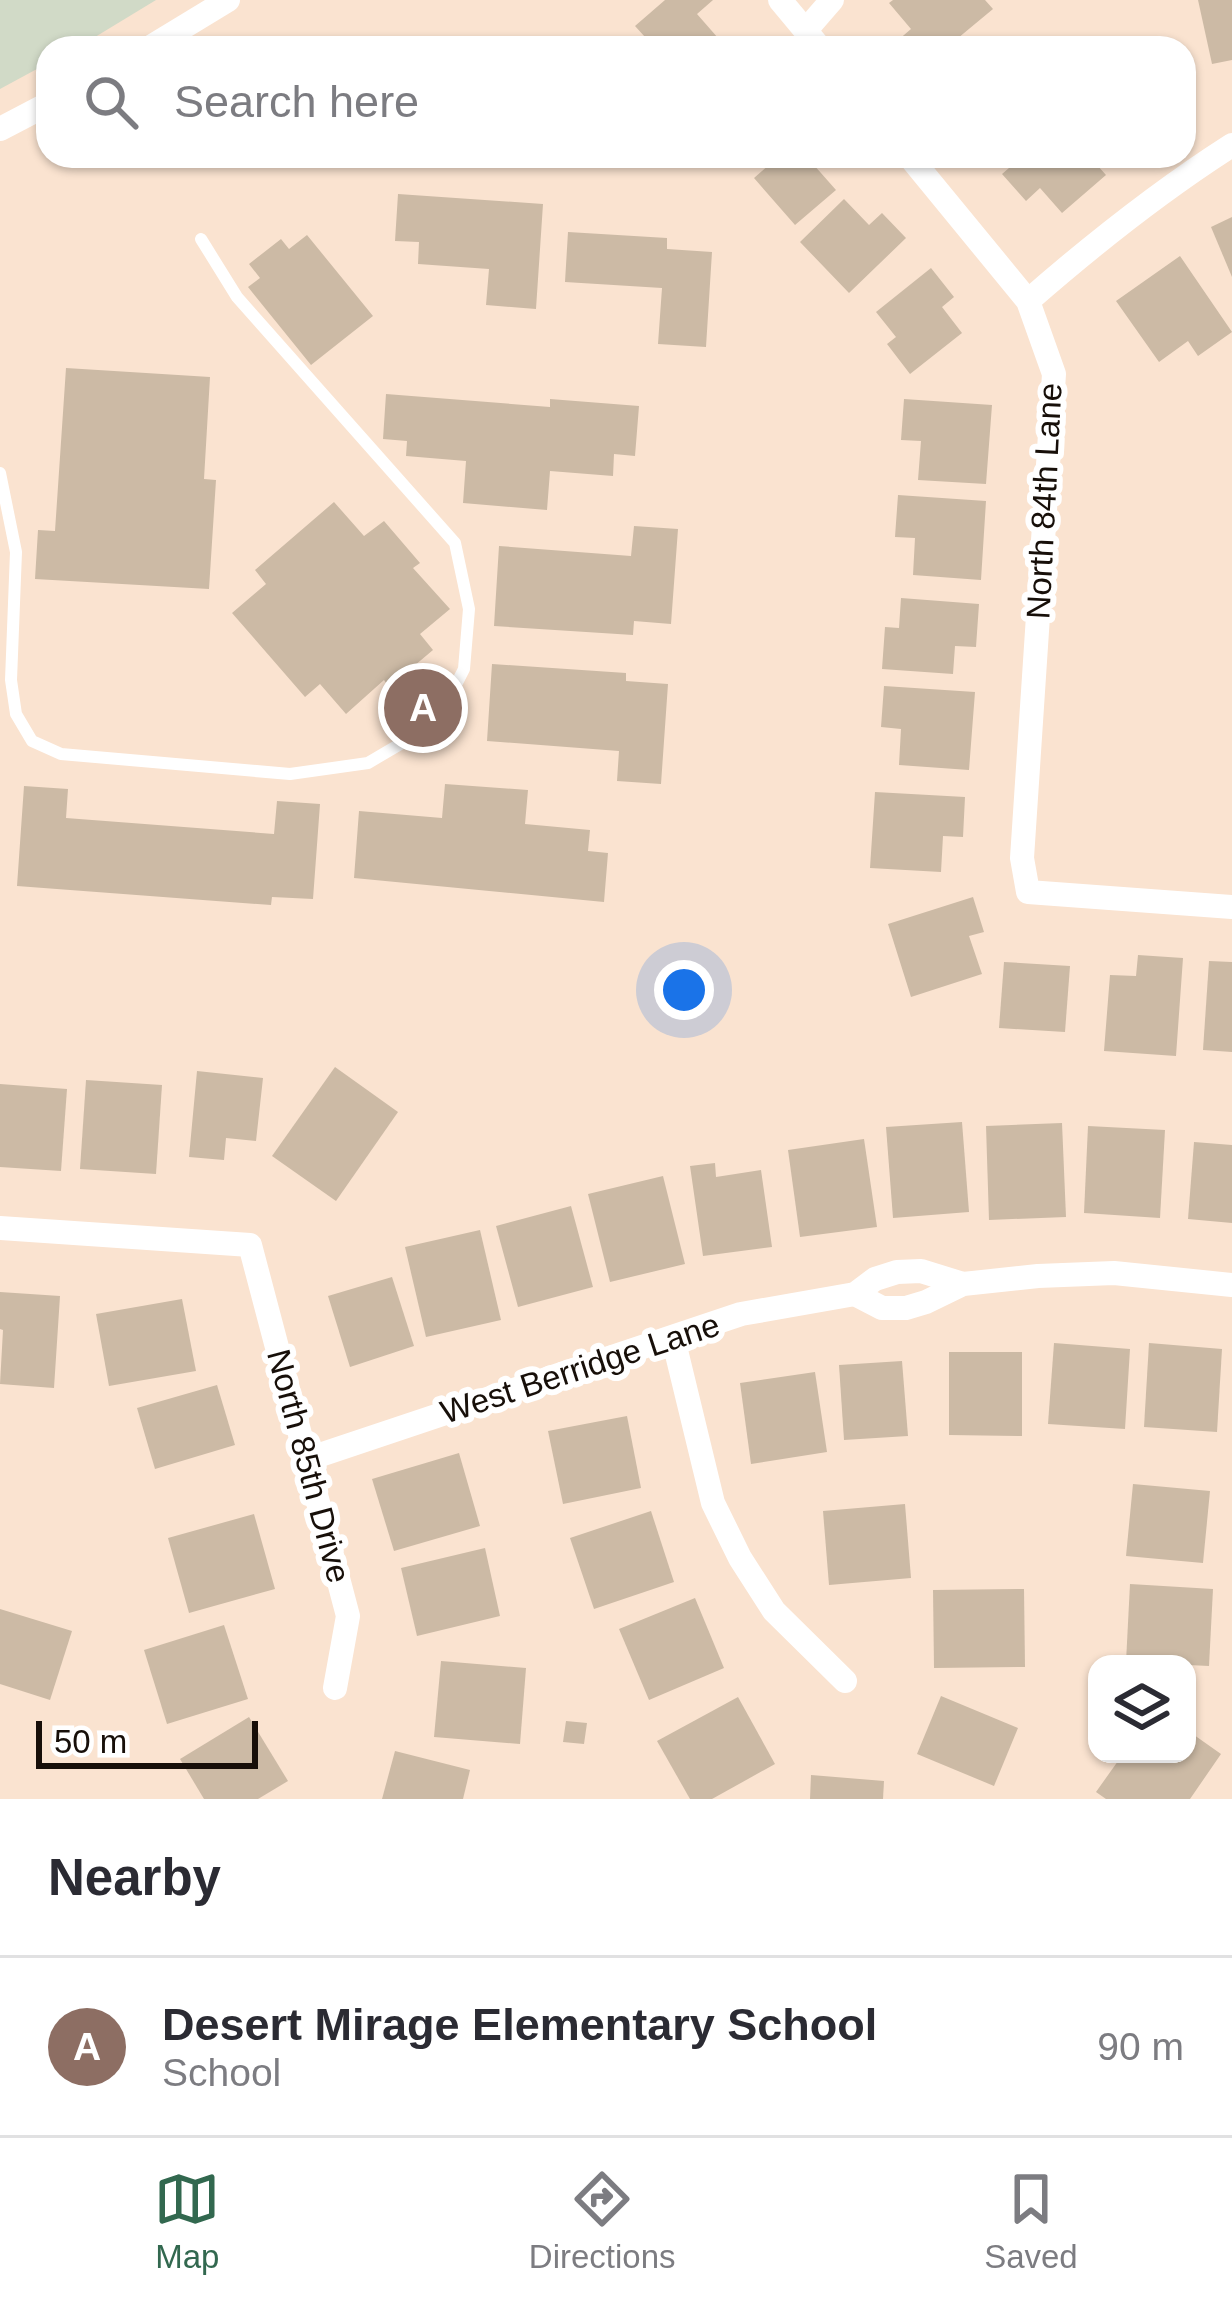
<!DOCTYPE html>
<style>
body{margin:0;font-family:Arial,sans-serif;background:#f7f7f7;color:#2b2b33}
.controls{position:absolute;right:36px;bottom:36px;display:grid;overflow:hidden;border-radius:24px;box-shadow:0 3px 9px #0004}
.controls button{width:108px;height:108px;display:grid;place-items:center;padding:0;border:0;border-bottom:3px solid #e1e1e2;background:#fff;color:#2b2b33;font:60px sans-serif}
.scale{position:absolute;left:36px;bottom:30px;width:222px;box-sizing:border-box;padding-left:12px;border:6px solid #170f09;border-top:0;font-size:33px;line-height:42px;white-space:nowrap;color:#170f09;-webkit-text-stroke:9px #fff;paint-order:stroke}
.you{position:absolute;left:684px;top:990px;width:42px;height:42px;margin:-30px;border:9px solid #fff;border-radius:50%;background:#1a73e8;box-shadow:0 0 0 18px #1a73e833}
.badge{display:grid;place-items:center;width:78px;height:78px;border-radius:50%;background:#32684f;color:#fff;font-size:39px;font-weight:700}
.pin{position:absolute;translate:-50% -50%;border:6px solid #fff;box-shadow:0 3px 12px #0006}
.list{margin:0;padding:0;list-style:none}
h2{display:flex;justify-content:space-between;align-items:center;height:156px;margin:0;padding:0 48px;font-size:51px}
h2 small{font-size:39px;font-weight:400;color:#7c7c81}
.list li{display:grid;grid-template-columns:78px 1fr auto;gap:36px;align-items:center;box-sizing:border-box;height:180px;padding:0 48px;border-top:3px solid #e1e1e2}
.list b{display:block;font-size:45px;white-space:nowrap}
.list p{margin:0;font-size:39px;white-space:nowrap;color:#7c7c81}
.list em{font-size:39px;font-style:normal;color:#7c7c81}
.icon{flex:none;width:66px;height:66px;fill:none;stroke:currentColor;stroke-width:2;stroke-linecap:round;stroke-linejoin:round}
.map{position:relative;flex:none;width:1232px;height:1799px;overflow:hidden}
.search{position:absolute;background:#fff;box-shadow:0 3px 9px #0004;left:36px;right:36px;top:36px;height:132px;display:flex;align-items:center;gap:30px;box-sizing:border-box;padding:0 42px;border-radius:36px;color:#7c7c81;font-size:45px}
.sheet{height:336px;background:#fff}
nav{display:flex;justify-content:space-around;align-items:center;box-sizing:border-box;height:168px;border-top:3px solid #e1e1e2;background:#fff;font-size:33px;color:#7c7c81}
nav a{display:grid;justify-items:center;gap:6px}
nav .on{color:#32684f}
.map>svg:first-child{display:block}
.green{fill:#d1dac7}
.building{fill:#ccbaa5}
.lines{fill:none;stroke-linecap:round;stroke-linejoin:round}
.lane{stroke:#fff;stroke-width:12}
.street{stroke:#fff;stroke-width:24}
.labels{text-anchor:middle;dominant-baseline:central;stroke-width:12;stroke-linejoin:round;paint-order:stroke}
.street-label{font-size:33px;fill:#170f09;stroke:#fff}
</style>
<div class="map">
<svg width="1232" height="1799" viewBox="0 0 1232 1799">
<rect width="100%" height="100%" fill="#fae3d0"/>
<polygon class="green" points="0,0 156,0 77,48 48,48 48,63 0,89"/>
<g class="building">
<polygon points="665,0 713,0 697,14 718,38 706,48 655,48 635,26"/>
<polygon points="893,0 985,0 993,9 946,48 903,48 897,41 911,29 889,3"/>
<polygon points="1198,0 1232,0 1232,60 1212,64"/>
<polygon points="779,156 822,156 813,164 836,190 795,225 754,178"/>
<polygon points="1023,156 1089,156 1106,175 1062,213 1040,188 1026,201 1002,174"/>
<polygon points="398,194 543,204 536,309 486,305 489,269 418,264 419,242 395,241"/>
<polygon points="844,199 869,225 882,213 906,238 849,293 800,242"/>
<polygon points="1232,217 1232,277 1211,227"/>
<polygon points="568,232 667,238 667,249 712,252 706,347 658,344 662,288 565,282"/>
<polygon points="307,235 373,316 311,365 248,287 260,278 249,264 281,239 289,249"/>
<polygon points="1180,256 1232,332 1198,356 1188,341 1159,362 1116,301"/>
<polygon points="931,268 954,297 942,307 962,333 910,374 887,344 896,337 876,312"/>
<polygon points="66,368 210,377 204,479 216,480 209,589 35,579 38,530 55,531"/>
<polygon points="386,394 550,407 550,399 639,406 635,456 614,454 613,476 550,471 547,510 463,503 466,461 406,456 407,441 383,439"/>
<polygon points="904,399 992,405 986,484 918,480 921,441 901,440"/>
<polygon points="898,495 986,501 981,580 913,575 915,538 895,537"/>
<polygon points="334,502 364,536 384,521 420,563 413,568 450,609 420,634 433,650 389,687 384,680 346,714 320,684 305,697 232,613 266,584 255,570"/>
<polygon points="634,526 678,529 671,624 634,621 633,635 494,626 499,546 631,556"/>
<polygon points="901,598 979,604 976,647 955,646 953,674 882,669 885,627 899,628"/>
<polygon points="492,664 626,673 626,681 668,684 661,784 617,781 619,751 487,741"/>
<polygon points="884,686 975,692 969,770 899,765 901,729 881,727"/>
<polygon points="445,784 528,790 525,824 590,830 588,851 608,853 604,902 354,878 359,811 442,818"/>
<polygon points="24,786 68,789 66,818 274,834 277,801 320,804 313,899 272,897 271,905 17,886"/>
<polygon points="875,792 965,797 963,837 943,836 941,872 870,868"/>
<polygon points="973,897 984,932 969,936 982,974 911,997 888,924"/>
<polygon points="1138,955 1183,958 1176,1056 1104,1051 1110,975 1136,976"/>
<polygon points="1209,961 1232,962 1232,1052 1203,1050"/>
<polygon points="1004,962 1070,966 1065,1032 999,1028"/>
<polygon points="335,1067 398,1112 336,1201 272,1156"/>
<polygon points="197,1071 263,1078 256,1141 226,1138 224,1160 189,1157"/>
<polygon points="86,1080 162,1085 156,1174 80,1169"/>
<polygon points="0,1084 67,1089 61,1171 0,1167"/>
<polygon points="962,1122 969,1212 893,1218 886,1127"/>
<polygon points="1062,1123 1066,1217 989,1220 986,1126"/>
<polygon points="1088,1126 1165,1130 1160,1218 1084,1213"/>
<polygon points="864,1139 877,1227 800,1237 788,1150"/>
<polygon points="1194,1142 1232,1145 1232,1223 1188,1219"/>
<polygon points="715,1163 716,1177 761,1170 772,1247 703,1256 690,1166"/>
<polygon points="663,1176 685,1264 610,1282 588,1194"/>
<polygon points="571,1206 593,1287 518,1307 496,1226"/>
<polygon points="480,1230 501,1320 426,1337 405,1247"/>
<polygon points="392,1277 414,1346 350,1367 328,1296"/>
<polygon points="0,1292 60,1296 54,1388 0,1384 3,1330 0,1329"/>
<polygon points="182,1299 196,1371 109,1386 96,1314"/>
<polygon points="1054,1343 1130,1349 1125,1429 1048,1424"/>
<polygon points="1149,1343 1222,1349 1217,1432 1144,1427"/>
<polygon points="949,1352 1022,1352 1022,1436 949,1435"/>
<polygon points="902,1361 908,1436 844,1440 839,1365"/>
<polygon points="815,1372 827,1452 751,1464 740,1383"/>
<polygon points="217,1385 235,1445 155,1469 137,1408"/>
<polygon points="627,1416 641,1488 563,1504 548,1431"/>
<polygon points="459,1453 480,1526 394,1551 372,1479"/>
<polygon points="1133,1484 1210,1491 1203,1563 1126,1556"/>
<polygon points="905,1504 911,1578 829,1585 823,1511"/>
<polygon points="651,1511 674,1582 594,1609 570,1538"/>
<polygon points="254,1514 275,1589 189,1613 168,1538"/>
<polygon points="485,1548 500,1616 417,1636 401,1568"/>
<polygon points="1130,1584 1213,1589 1209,1666 1126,1662"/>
<polygon points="1024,1589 1025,1667 934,1668 933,1590"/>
<polygon points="695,1598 724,1668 649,1700 619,1629"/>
<polygon points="0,1609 72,1631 50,1700 0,1684"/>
<polygon points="224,1625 248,1699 167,1724 144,1650"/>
<polygon points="441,1661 526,1668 520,1744 434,1737"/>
<polygon points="941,1696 1018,1728 994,1786 917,1754"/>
<polygon points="738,1697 775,1764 712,1799 690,1799 657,1741"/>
<polygon points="249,1717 288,1781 258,1799 204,1799 180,1759"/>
<polygon points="566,1721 587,1723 584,1744 563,1742"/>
<polygon points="1187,1730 1221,1754 1190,1799 1106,1799 1096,1792 1123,1754 1187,1754"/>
<polygon points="395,1751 470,1770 463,1799 382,1799"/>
<polygon points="811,1775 884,1781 883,1799 810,1799"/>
</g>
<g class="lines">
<polyline class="lane" points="0,473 16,552 11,680 16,714 32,741 61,754 290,774 368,763 419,733 446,704 464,669 469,609 455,543 237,297 201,239"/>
<g class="street">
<polyline points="780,0 820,48"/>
<polyline points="806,30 832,0"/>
<polyline points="149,48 228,0"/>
<polyline points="0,129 48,104"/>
<polyline points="909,156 1028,301 1054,374 1022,858 1028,892 1232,907"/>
<path d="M 1028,301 C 1092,245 1160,191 1232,145"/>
<polyline points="0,1228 250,1245 348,1616 335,1688"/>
<polyline points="855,1294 882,1308 906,1308 926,1302 963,1284 1038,1276 1114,1273 1232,1285"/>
<polyline points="673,1338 713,1503 740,1558 774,1611 845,1681"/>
<polyline points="308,1459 741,1314 855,1294 875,1279 897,1272 921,1271 963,1284"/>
</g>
</g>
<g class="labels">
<g class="street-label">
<text transform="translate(1044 501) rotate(-87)">North 84th Lane</text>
<text transform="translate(580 1368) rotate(-18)">West Berridge Lane</text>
<text transform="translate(309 1466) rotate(75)">North 85th Drive</text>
</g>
</g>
</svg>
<div class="controls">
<button><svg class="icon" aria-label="layers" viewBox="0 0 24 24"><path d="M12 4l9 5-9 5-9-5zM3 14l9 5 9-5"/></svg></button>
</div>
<div class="scale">50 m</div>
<div class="you"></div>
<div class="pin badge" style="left:423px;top:708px;background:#8d6e63">A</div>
<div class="search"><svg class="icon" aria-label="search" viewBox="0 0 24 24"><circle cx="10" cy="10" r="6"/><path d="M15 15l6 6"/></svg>Search here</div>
</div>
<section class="sheet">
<h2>Nearby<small></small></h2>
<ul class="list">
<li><span class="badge" style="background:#8d6e63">A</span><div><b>Desert Mirage Elementary School</b><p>School</p></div><em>90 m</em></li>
</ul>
</section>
<nav>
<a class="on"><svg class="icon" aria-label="map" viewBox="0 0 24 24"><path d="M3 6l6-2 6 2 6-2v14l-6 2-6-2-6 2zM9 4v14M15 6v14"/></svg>Map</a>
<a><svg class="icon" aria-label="directions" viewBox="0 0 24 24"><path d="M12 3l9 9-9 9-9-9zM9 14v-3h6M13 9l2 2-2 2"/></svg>Directions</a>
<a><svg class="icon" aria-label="saved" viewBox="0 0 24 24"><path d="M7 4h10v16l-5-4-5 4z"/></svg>Saved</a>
</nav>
